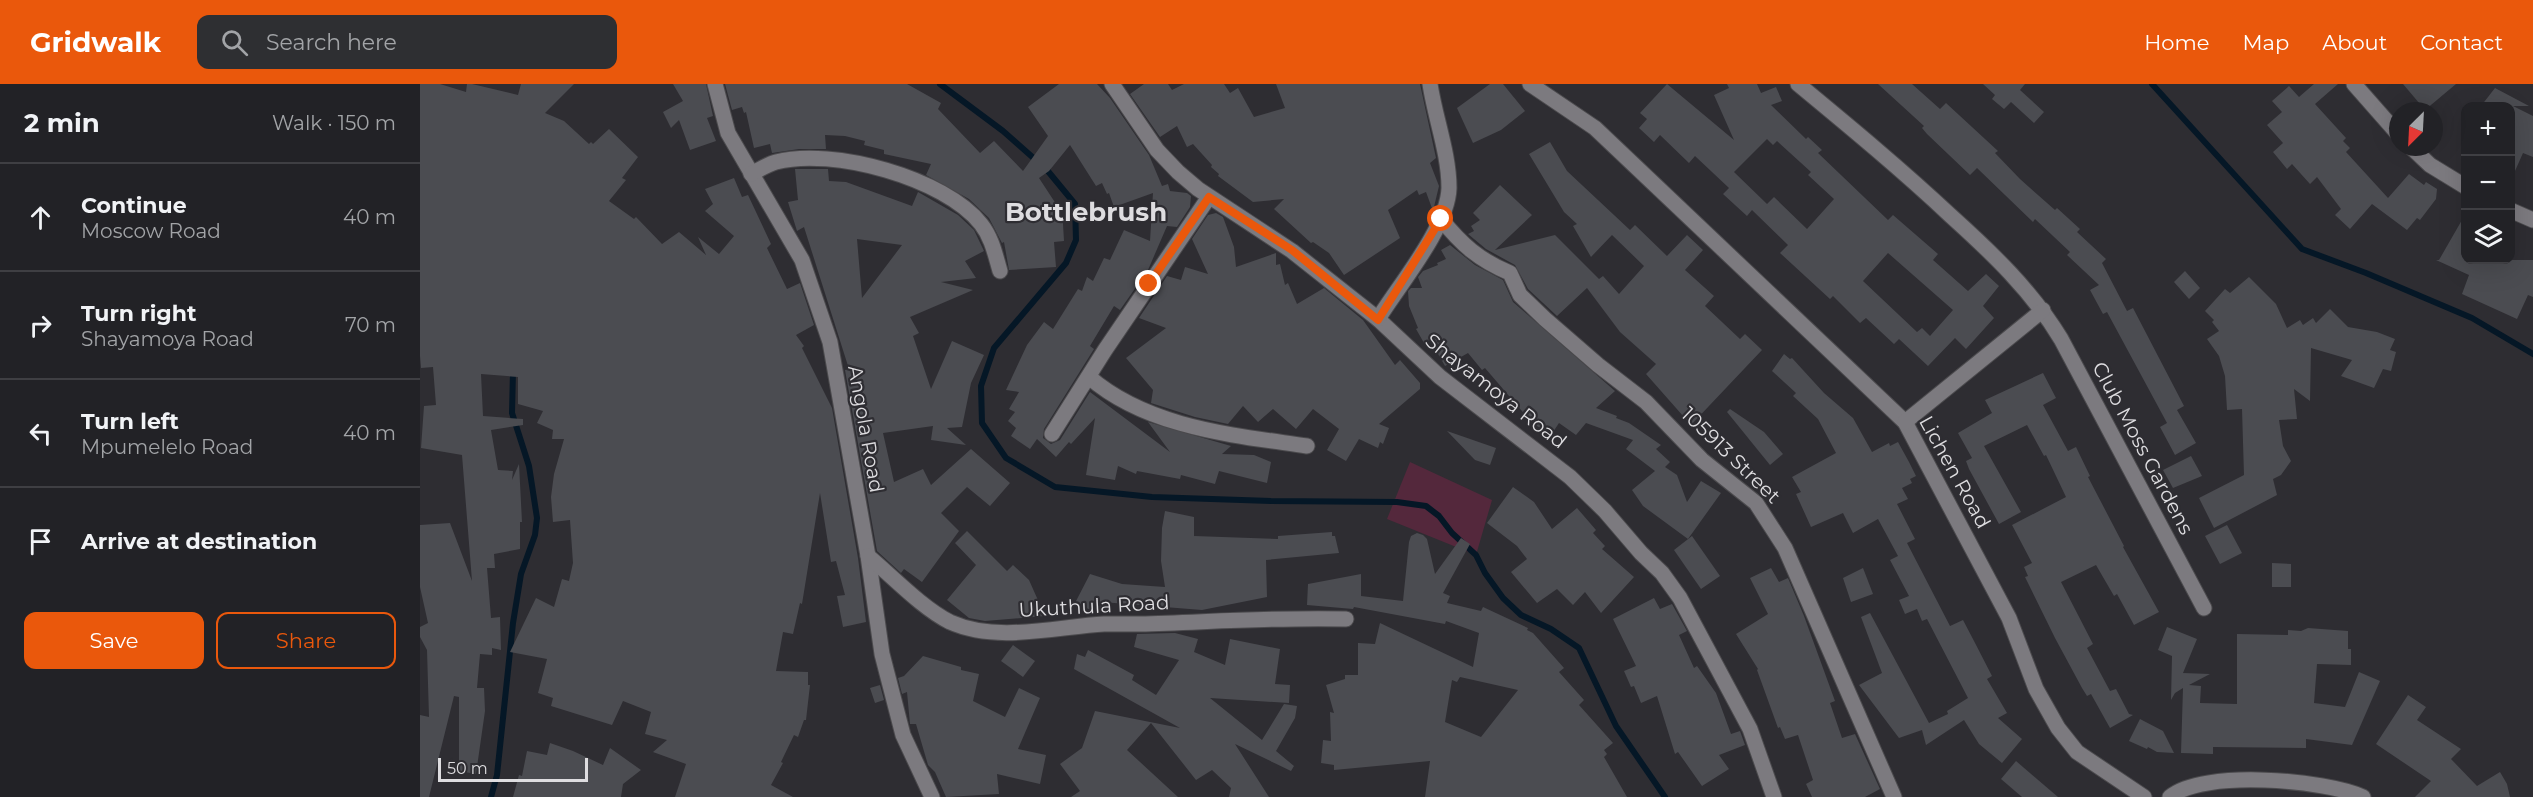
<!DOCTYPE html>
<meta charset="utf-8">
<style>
body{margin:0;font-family:Montserrat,sans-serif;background:#2e2f32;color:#f1f3f6}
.controls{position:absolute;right:18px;top:18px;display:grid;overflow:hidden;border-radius:12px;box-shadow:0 6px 24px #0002}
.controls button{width:54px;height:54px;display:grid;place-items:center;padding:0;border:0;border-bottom:2px solid #3f3f43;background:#222226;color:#f1f3f6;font:30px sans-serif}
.compass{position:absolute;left:1969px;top:18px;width:54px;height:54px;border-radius:50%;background:#222226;box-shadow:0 6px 24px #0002;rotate:204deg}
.scale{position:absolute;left:18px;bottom:15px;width:150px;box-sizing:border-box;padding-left:6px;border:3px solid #dedde0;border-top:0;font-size:16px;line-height:21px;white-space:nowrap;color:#dedde0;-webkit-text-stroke:4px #2e2d32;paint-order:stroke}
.stop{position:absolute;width:18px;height:18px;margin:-14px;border:4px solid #ea580c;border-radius:50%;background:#fff}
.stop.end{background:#ea580c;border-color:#fff;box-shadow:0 2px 6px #0008}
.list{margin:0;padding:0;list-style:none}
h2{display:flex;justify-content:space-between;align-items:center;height:78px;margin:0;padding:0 24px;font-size:26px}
h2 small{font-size:20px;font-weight:400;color:#a2a4a7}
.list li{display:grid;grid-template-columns:39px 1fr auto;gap:18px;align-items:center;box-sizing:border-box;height:108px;padding:0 24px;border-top:2px solid #3f3f43}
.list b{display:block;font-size:22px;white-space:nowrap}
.list p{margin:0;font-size:20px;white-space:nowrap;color:#a2a4a7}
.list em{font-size:20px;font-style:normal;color:#a2a4a7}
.actions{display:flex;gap:12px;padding:18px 24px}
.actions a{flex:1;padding:14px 0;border:2px solid #ea580c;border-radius:12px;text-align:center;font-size:21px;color:#ea580c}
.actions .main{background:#ea580c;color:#fff}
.icon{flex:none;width:33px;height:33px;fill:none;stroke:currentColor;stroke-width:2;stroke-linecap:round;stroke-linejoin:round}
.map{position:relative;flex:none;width:2113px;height:713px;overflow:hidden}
header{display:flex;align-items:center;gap:36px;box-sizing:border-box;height:84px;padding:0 30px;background:#ea580c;color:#fff}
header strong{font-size:28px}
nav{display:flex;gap:33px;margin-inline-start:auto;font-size:21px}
.search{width:420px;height:54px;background:#2e2f32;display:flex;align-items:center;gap:15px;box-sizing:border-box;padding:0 21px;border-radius:12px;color:#a2a4a7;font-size:22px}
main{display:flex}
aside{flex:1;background:#222226}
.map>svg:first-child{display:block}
.green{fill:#54283c}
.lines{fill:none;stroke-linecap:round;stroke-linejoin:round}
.stream{stroke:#051726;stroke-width:6}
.building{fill:#4b4c51;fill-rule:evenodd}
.minor-casing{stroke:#4b4a4d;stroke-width:17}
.minor{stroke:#7c7a7f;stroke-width:15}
.route{stroke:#ea580c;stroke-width:8}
.labels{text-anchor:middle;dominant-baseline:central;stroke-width:4.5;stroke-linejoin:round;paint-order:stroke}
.street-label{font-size:20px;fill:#dedde0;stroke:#2e2d32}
.district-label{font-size:26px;font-weight:bold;fill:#dedde0;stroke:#2e2d32}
</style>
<header>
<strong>Gridwalk</strong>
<div class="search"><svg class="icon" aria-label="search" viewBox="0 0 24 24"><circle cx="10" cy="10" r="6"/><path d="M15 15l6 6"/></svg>Search here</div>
<nav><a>Home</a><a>Map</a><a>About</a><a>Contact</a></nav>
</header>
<main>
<aside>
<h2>2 min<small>Walk · 150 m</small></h2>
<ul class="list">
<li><svg class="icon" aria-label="ahead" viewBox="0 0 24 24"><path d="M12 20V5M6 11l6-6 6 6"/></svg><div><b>Continue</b><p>Moscow Road</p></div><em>40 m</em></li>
<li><svg class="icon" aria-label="right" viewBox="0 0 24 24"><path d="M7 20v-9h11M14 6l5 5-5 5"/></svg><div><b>Turn right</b><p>Shayamoya Road</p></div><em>70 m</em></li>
<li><svg class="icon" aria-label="left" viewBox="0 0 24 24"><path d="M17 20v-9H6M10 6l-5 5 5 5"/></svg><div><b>Turn left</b><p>Mpumelelo Road</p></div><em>40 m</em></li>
<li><svg class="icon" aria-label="arrive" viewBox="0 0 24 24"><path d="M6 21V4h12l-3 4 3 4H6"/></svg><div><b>Arrive at destination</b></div></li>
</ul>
<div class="actions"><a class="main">Save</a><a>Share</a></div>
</aside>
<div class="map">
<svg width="2113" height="713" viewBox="0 0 2113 713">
<rect width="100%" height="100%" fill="#2e2d32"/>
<polygon class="green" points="990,378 1072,416 1056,471 967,435"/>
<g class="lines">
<g class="stream">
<polyline points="520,0 583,47 627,86 655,120 656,156 646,179 574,264 561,302 562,339 586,374 635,403 732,413 851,417 977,418 1006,422 1019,432 1032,449 1056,471 1065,489 1083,514 1101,531 1131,545 1159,564 1196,642 1245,713"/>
<polyline points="1732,0 1882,165 1946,189 2052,234 2113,270"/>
<polyline points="71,713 77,691 93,539 101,490 115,451 117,434 109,382 92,329 93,287"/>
</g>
</g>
<g class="building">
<polygon points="0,0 20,0 46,8 47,0 52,0 98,11 101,0 154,0 125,29 144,37 169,60 171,58 173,60 189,45 218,73 202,94 206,96 189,117 214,135 216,133 242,160 259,148 286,171 278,153 299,170 314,152 285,127 293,120 285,105 314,94 322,113 328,111 351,160 347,164 367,205 380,199 394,241 376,251 384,262 382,264 412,324 438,474 446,538 423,543 417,512 425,511 416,477 411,478 400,409 382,520 380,519 373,550 363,548 356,587 388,588 388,601 390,601 386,636 384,636 378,653 374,651 361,678 363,679 351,701 373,713 255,713 266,680 233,668 247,656 225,650 231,628 203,617 192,641 131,622 133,614 118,609 127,575 90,568 116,514 134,523 142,495 149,497 153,479 150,436 133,438 131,413 134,390 144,355 132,355 133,346 117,339 123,327 98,320 98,293 61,290 63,332 103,335 103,341 71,346 78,386 93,387 92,396 99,380 102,438 100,438 100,465 74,470 75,484 67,484 71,534 80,533 81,566 72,564 72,571 60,570 57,604 64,604 65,627 56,690 39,687 39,613 34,612 9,713 0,713 0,631 9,633 7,566 0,553 0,543 8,539 0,503 0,441 30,439 52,497 42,371 1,364 4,322 16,321 13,283 1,284 0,272"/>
<polygon points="253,0 286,0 293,32 287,34 296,57 270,66 259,36 251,44 243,28 263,17"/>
<polygon points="305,0 487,0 521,19 518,25 560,69 574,57 603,87 628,52 608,23 639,0 677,0 690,14 729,71 742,102 748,100 750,107 767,109 771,112 770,123 757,143 747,142 728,186 700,226 694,222 670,262 674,265 624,345 623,354 631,360 640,356 670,308 750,368 728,338 811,362 802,370 834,371 851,378 847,399 799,387 795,400 761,391 760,395 717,387 716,390 698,382 695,396 666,391 675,334 651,360 649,358 636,373 617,355 610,365 591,352 596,344 588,337 595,328 589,325 599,308 586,306 607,261 624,238 633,245 658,205 662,207 667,193 673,197 684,174 690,176 704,146 730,157 733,109 694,123 689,109 687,110 682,99 676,102 650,61 629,87 619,94 638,123 643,140 644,157 634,158 636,183 589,186 584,158 582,159 569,134 549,115 506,91 511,80 464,70 464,66 444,61 445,57 425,52 405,51 406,65 379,65 352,69 350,60 334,64 326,28 324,29 322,23 312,26"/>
<polygon points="724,0 748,0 752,6 764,0 804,0 810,9 818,4 834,33 865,24 856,0 1000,0 1016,74 1010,79 1019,102 1013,127 1006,108 999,111 997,106 968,126 980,154 924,191 909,169 893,158 891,159 854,125 864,115 833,118 798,92 799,90 791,83 792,81 773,60 767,63 757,42 740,53 710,10"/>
<polygon points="1070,0 1083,0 1105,27 1081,46 1053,59 1037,24"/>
<path d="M 1247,0 L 1314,56 L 1294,11 L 1309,4 L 1307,0 L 1337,0 L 1341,9 L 1356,3 L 1362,17 L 1351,21 L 1386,55 L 1388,53 L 1402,66 L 1398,69 L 1468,136 L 1473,131 L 1518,170 L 1513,176 L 1548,207 L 1566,190 L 1579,202 L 1563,222 L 1574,234 L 1546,265 L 1535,254 L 1508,282 L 1479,255 L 1474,260 L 1446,234 L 1440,239 L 1413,212 L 1410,215 L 1360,169 L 1368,161 L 1332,126 L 1327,132 L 1303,110 L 1309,104 L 1275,72 L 1269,79 L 1240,51 L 1234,58 L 1219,44 L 1227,35 L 1220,29 ZM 1347,55 L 1353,61 L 1357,57 L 1391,88 L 1388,91 L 1414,115 L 1387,145 L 1354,113 L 1347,120 L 1314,88 ZM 1468,169 L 1533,226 L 1510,252 L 1502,244 L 1497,248 L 1443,197 Z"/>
<polygon points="1458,0 1492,0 1520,25 1526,19 1578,67 1575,69 1600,95 1635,126 1637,124 1660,145 1657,148 1686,175 1682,179 1707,227 1713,224 1764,322 1757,326 1776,359 1755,371 1740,343 1747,339 1687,228 1683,230 1670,206 1679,201 1647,171 1650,168 1615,135 1613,138 1557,84 1550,91 1507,50 1502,44 1504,42"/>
<polygon points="1563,0 1605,0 1600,6 1624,28 1614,39 1591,18 1584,25 1572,15 1575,11"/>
<polygon points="1894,0 1918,0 1895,20 1926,54 1923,57 1930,64 1926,68 1968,114 1989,90 2004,101 2006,98 2017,105 2016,115 2000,136 1997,134 1987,146 1952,120 1930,145 1915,131 1921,125 1897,93 1890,100 1872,80 1867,85 1853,68 1863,59 1847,41 1862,28 1852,17 1869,2 1879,13"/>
<polygon points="1983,0 2036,0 2005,26"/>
<polygon points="2075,4 2109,22 2093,22 2113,32 2113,73 2103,69 2091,96 2091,22 2061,22"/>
<polygon points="1130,58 1147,87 1210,146 1215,141 1247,172 1267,151 1283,166 1265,186 1294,212 1285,222 1320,255 1325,250 1342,266 1271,341 1226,290 1236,280 1200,248 1167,204 1137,232 1108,205 1095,181 1066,165 1048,150 1054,147 1051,142 1060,136 1053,129 1080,101 1112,131 1075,166 1135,151 1179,195 1183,192 1199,210 1224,182 1192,151 1171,173 1153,142 1157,140 1144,128 1109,70"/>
<path d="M 375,85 L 408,85 L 409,97 L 426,98 L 492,122 L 498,108 L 538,131 L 554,146 L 564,167 L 545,177 L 556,194 L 521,198 L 553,206 L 490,233 L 499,249 L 493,252 L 511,305 L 532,257 L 564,271 L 551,299 L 542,343 L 527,344 L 546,361 L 511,356 L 513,342 L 463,349 L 474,398 L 503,385 L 511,401 L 551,365 L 590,399 L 570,422 L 547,403 L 521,429 L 539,447 L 502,498 L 484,485 L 481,489 L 457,467 L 425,286 L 429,285 L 384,143 L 377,147 L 368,118 L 378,116 ZM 437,155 L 482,161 L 442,214 Z"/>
<polygon points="796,129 803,133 814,163 816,183 856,169 856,181 860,180 865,201 868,199 877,220 904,204 943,236 975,281 980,276 1000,299 1000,305 959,340 969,344 963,360 960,358 958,364 939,355 926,377 907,366 919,345 893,325 876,345 853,325 838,338 823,322 808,340 775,333 731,319 733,306 706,274 746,244 719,234 747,192 761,196 765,183 788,190 772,155 788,131"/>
<polygon points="2046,129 2046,176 2113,176 2113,213 2108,211 2097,235 2042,210 2049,191 2016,176 2019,176"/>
<polygon points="1030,161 1055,181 1083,196 1093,218 1195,307 1176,324 1197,332 1196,334 1209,339 1241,361 1236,365 1250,378 1245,383 1257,391 1267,418 1281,397 1301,409 1268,455 1223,422 1212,406 1235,387 1206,365 1213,356 1166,339 1156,351 1139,339 1131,351 1106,335 1107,333 1065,284 1062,286 1048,269 1025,282 1010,256 1004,259 996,245 998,244 989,222 988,207 991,204 1002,204 998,193 1003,187 1018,181 1017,179 1026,175 1021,166"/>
<polygon points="1765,187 1780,204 1769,215 1754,198"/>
<polygon points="1829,193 1856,220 1867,244 1880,236 1883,241 1893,234 1896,239 1910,225 1928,243 1957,248 1975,255 1970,266 1976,268 1971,287 1963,285 1954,304 1921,292 1932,276 1891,264 1890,317 1874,305 1877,335 1859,336 1863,362 1871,377 1861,391 1853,395 1857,411 1794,444 1779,414 1824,391 1822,325 1807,326 1805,292 1799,272 1787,255 1799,247 1792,238 1794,236 1785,227 1805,205 1810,209"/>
<polygon points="1364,270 1370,275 1372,274 1404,309 1433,334 1452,368 1469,359 1470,362 1478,358 1489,378 1496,392 1490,395 1492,399 1482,404 1488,415 1477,420 1495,455 1487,459 1530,542 1543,536 1554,557 1572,592 1567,595 1587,629 1578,634 1602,655 1582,679 1559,660 1544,636 1506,661 1502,646 1479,654 1439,601 1462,589 1441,533 1450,529 1509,639 1528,630 1527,627 1548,614 1507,535 1502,537 1497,525 1485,530 1479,516 1489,512 1470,476 1478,472 1458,435 1433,449 1423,429 1391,443 1376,410 1381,408 1372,393 1416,369 1398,335 1373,312 1376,309 1352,287"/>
<polygon points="1623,289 1636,314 1623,321 1648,367 1656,363 1670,392 1668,393 1704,462 1703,463 1739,528 1714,541 1697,510 1694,512 1676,481 1641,498 1673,560 1667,564 1690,607 1696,605 1709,630 1713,631 1690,644 1671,610 1667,612 1662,604 1635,554 1605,493 1608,492 1604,483 1612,479 1592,441 1646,413 1626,371 1624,372 1607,341 1564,362 1601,428 1579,440 1549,385 1546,377 1552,374 1538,349 1572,329 1565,316"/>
<polygon points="1310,325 1344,348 1363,370 1350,381 1307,328"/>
<polygon points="1027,347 1076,364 1070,381 1055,376"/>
<polygon points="1771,372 1782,392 1753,404 1743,386"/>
<polygon points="1093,403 1114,418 1132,445 1157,424 1176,446 1173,449 1185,462 1182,465 1214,493 1181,529 1165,508 1153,521 1137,505 1117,519 1091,488 1107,475 1097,462 1067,439"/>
<polygon points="745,427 774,433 774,452 858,455 858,452 912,448 912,452 915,452 919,469 846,476 847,513 782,526 682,518 680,530 655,519 670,490 702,500 745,503 741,477 742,444"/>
<polygon points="1807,441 1822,469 1800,480 1785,452"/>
<polygon points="547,447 587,487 593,481 609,496 625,532 565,537 549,534 527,516 556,481 535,459"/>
<path d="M 997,449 L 1003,451 L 1007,455 L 1015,490 L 1041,454 L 1050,460 L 1023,509 L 1030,512 L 1027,519 L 1061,527 L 1063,523 L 1108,544 L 1107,546 L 1113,549 L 1144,584 L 1139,588 L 1164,616 L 1159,621 L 1193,659 L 1184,666 L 1187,670 L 1184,673 L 1207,713 L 1005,713 L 1010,677 L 914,686 L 914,681 L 901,679 L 903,656 L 911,657 L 910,628 L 914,629 L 906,601 L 925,595 L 925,591 L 938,591 L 938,559 L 955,560 L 960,539 L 1053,583 L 1059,549 L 1026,537 L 1025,540 L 934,523 L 933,525 L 887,521 L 888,500 L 941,490 L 941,512 L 983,517 L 989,458 L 991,452 ZM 1040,593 L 1098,606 L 1061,653 L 1025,638 L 1032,596 L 1037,598 Z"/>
<polygon points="1272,452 1300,492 1281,505 1254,466"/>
<polygon points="1852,479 1871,480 1871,503 1852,503"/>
<polygon points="1351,484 1359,498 1368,494 1384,532 1415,617 1410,619 1422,654 1435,650 1460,705 1445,713 1392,713 1386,700 1393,696 1378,651 1365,655 1360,643 1358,644 1337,586 1338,585 1316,550 1348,530 1330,494"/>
<polygon points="1443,484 1453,510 1431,518 1423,494"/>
<polygon points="1234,514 1240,525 1252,520 1267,547 1259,551 1274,584 1277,582 1296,609 1311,650 1320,647 1325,661 1299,671 1309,685 1282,702 1258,668 1255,670 1237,612 1221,619 1214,602 1211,603 1204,587 1216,582 1193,535"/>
<polygon points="1747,543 1777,555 1763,589 1790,590 1769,601 1781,602 1780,619 1817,620 1817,550 1868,551 1868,546 1881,547 1888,544 1928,547 1928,565 1931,565 1931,581 1897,580 1894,619 1925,623 1939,588 1960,597 1932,661 1886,655 1886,664 1793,663 1793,670 1761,669 1763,604 1755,609 1751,616 1752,572 1738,566"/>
<polygon points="755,549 778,555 774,568 805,581 810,555 860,565 855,600 870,601 869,619 790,614 842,656 864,620 877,622 875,634 856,667 874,682 871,687 815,660 849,713 809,713 811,704 792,686 776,696 731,639 707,666 758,713 651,713 660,707 640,680 662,664 675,627 760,644 654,585 657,570 665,573 668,566 714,591 712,596 736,611 759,576 714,563 717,550"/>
<polygon points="593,561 615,577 603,593 581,577"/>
<polygon points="503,572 541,583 541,586 559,590 553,617 585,633 599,604 620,614 598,665 626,671 620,700 577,690 579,710 526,713 515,688 508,681 496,640 490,640 487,608 482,610 478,594 484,592"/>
<polygon points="460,601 464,616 455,619 450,604"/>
<polygon points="1988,611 2006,623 1997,636 2041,665 2031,675 2057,702 2080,688 2087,700 2090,713 1995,713 2011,697 1956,660"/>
<polygon points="1720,635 1743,647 1754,669 1737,668 1728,663 1727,665 1709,657"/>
<polygon points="130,659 153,667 183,681 190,664 221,686 203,700 201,713 93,713 99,691 102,692 107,667 127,671"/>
<polygon points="1596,677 1638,713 1602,713 1581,695"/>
</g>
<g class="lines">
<g class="minor-casing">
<g id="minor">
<polyline points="295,0 308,49 382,176 410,258 448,472 462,570 483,651 512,713"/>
<polyline points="692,0 737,66 758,88 778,105 872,167 958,235 1020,293 1150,393 1185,427 1221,469 1242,489 1260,514 1330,645 1354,713"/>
<polyline points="1110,0 1175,44 1485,338 1589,534 1616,605 1638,644 1657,668 1724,713"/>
<path d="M 1378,0 C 1430,43 1482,86 1531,132 C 1572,169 1612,207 1641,255 L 1784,524"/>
<polyline points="1934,0 1978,50"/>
<polyline points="1991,63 2010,81 2046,103"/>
<path d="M 331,90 C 339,86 348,80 356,78 C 412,63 525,94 561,140 C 572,154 575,170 580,187"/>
<polyline points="2090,126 2113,136"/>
<path d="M 1021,135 C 1042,161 1059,176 1090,189 L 1100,211 L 1125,235 L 1178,281 L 1226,318 L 1282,376 L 1336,419 L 1365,464 L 1474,713"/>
<path d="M 958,235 C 979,201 1028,143 1029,104 C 1029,69 1015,34 1010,0"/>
<path d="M 669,293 C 728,344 813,351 887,362"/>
<polyline points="1485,338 1623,226"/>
<polyline points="632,350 685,266 789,113"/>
<path d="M 448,472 C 472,492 502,524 530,538 C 577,559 635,543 684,540 C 696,540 708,540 720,540 C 789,538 857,533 926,535"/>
<path d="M 1750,713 C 1783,685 1906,696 1943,713"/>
</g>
</g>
<use href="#minor" class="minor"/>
</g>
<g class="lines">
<polyline class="route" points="729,200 789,113 872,166 958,236 1021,135"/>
</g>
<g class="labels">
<g class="street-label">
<text transform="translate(1076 307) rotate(38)">Shayamoya Road</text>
<text transform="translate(446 345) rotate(80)">Angola Road</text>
<text transform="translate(1723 364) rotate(62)">Club Moss Gardens</text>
<text transform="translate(1311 371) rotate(44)">105913 Street</text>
<text transform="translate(1535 388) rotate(61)">Lichen Road</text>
<text transform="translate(674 522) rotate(-3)">Ukuthula Road</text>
</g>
<g class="district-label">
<text x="666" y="128">Bottlebrush</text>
</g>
</g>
</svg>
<div class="controls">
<button>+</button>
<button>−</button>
<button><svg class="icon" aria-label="layers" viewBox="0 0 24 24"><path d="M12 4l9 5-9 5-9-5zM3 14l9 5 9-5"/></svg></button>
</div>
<svg class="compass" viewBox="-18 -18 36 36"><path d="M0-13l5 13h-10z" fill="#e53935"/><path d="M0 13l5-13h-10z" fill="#a2a4a7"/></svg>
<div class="scale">50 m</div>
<div class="stop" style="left:1021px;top:135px"></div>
<div class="stop end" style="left:729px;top:200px"></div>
</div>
</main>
